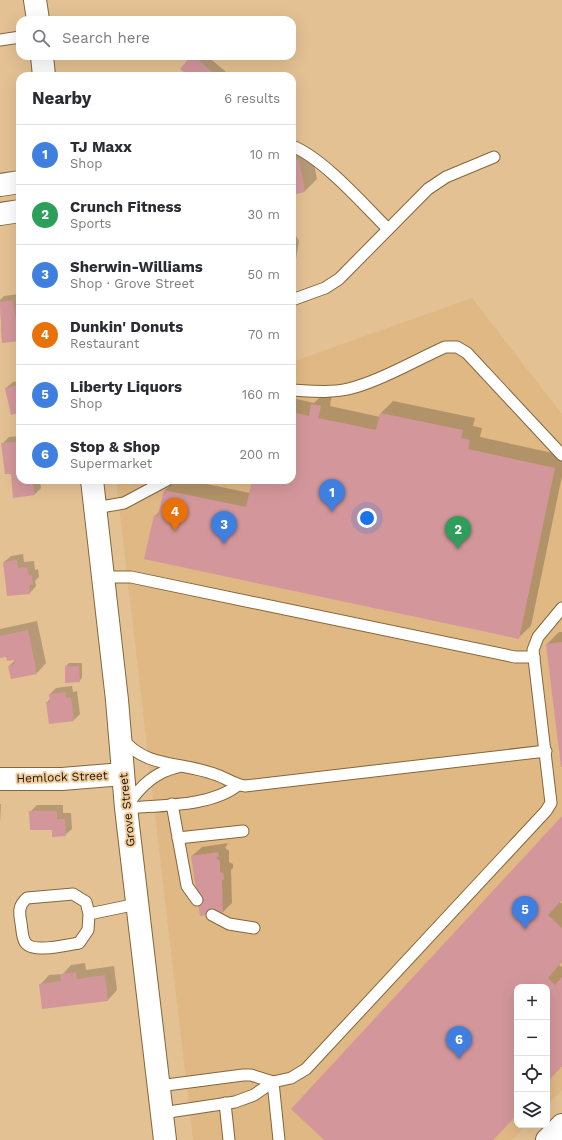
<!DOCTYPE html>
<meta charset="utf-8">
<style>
body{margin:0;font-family:"Work Sans",sans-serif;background:#f7f7f7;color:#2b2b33}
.controls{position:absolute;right:12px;bottom:12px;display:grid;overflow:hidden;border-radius:8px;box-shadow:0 4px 16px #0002}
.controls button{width:36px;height:36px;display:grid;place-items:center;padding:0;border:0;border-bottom:1px solid #e1e1e2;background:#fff;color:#2b2b33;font:20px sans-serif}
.you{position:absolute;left:367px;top:518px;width:14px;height:14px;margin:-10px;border:3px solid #fff;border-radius:50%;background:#1a73e8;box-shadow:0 0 0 6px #1a73e833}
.badge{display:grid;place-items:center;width:26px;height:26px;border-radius:50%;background:#0f59a8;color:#fff;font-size:13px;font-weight:700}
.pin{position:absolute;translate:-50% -33px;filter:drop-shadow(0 1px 2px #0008)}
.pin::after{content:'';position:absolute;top:21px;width:14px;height:12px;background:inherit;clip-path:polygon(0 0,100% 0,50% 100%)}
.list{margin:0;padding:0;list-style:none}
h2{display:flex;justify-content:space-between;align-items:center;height:52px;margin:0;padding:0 16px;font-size:17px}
h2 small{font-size:13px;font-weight:400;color:#7c7c81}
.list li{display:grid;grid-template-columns:26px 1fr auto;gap:12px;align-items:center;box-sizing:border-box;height:60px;padding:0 16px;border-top:1px solid #e1e1e2}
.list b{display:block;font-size:15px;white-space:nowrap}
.list p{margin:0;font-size:13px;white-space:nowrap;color:#7c7c81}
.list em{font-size:13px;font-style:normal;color:#7c7c81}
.icon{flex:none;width:22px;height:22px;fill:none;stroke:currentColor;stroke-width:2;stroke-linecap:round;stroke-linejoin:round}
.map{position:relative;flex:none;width:562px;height:1140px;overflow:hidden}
.search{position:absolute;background:#fff;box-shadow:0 4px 16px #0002;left:16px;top:16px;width:280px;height:44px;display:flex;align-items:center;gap:10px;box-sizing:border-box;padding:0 14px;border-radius:12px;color:#7c7c81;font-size:15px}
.panel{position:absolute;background:#fff;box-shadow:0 4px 16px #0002;left:16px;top:72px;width:280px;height:412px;border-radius:12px}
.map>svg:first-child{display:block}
.built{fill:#dfb884}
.shadow{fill:#0003}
.building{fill:#d3979b}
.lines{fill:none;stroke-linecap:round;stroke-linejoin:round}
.lane-casing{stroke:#84663a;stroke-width:13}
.street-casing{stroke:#84663a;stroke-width:24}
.secondary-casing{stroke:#84663a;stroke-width:24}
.lane{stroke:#fff;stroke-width:11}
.street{stroke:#fff;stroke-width:22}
.secondary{stroke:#fff;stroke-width:22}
.labels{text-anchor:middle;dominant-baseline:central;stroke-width:4;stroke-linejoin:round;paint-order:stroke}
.street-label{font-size:12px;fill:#201403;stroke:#f1cea0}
</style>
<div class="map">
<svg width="562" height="1140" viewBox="0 0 562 1140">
<rect width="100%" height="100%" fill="#e3c193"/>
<polygon class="built" points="472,298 562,414 562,1090 547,1105 547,987 517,987 517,1125 527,1125 512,1140 193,1140 116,480 292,480 292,362"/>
<g class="shadow">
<polygon points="193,56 207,56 231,76 184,76 186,73 181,69"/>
<polygon points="311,148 317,179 305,191 292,194 292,152"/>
<polygon points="292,229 299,241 295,265 292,268"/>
<polygon points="19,294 20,340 2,342 0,300 4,296"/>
<polygon points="20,381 20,420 18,412 6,388 13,382"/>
<polygon points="324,393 332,394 330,406 380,417 381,413 393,401 475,418 473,426 482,428 480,437 562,455 562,476 531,626 518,638 155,516 161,510 165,490 175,480 187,480 250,493 253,480 292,480 292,398 314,403"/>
<polygon points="20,436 20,480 40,480 41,488 35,494 11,472 2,444 9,437"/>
<polygon points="23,554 24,562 34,561 35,570 38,569 39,577 35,581 36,586 30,593 4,562 11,556"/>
<polygon points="37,621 46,663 37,673 9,666 17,658 7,656 0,658 0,629"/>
<polygon points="559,632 562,632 562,767 547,644"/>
<polygon points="69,663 82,663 82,678 79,681 66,666"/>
<polygon points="72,686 73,692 77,691 80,714 74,720 47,702 50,699 50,694 56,688"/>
<polygon points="0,804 1,804 0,823"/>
<polygon points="37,805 63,805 63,813 71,813 72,829 65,835 30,812"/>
<polygon points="562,818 562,900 560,902 562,904 562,962 559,965 562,967 562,1066 547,1082 547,987 517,987 517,1114 493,1140 326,1140"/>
<polygon points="228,843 225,848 229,851 229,862 233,864 233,868 231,870 232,903 223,912 192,856 202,847"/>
<polygon points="85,963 86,970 114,966 117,990 108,1000 40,985 49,975 63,974 71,965"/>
</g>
<g class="building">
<polygon points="190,57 194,60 196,58 217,76 183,76 185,73 180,69"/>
<polygon points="299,159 305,192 292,195 292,161"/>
<polygon points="13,300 15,316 20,316 20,341 2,343 0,302"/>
<polygon points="20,385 20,422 19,422 18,413 11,415 5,388"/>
<polygon points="311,404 321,406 318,418 376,430 380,413 463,430 461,438 470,440 468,449 555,468 519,639 144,559 154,515 158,516 164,490 246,507 252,480 292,480 292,412 309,416"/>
<polygon points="20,441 20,480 33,480 35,495 13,498 11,474 5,474 1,443"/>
<polygon points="17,560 18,568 27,567 29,576 32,575 33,585 29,585 30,594 7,596 3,562"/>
<polygon points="28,630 37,674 11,679 8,666 15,664 14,660 7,661 6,657 0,658 0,636"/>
<polygon points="562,642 562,767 561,767 546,644"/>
<polygon points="65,666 79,666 80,682 65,683"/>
<polygon points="66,692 66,698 71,697 74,721 49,724 46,702 50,702 49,694"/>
<polygon points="29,811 57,811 57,819 65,819 66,836 52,837 52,830 30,830"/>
<polygon points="562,816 562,900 548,915 562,928 562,961 548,978 555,985 562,977 562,1066 547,1082 547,987 517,987 517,1115 493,1140 324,1140 291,1109"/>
<polygon points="218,852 219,856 216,858 220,861 220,872 223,873 224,879 222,881 223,913 200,916 191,856"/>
<polygon points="76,972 77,979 105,975 108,1001 42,1009 39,984 61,981 60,974"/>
</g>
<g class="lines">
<g class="lane-casing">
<g id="lane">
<polyline points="0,40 20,37"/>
<path d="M 292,146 C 323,158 363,204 388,229"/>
<polyline points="292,300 325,288 339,279 428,189 446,177 494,157"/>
<path d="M 292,390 C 311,391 330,393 348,389 C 378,382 416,360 445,347 L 457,347 L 467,353 L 562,455"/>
<polyline points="95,508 124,503 167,480"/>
<polyline points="103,577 131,577 515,657 534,657"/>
<path d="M 122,738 C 144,768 183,762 214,774 C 225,777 234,785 245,786 L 546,751"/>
<polyline points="172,804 187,886 197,900"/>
<path d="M 128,805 C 140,786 155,772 178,767"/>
<path d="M 126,808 C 160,805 211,807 238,785"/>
<polyline points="178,838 243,831"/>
<path d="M 89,914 L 88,930 L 79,943 C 66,945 32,954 25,942 C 22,937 22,929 21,923 C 19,912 18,906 27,898 L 73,894 L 86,902 L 89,914 L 137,904"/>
<polyline points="212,915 229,924 254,928"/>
<polyline points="159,1086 243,1075 251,1075 273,1082 254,1095 235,1102 162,1113"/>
<polyline points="225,1103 229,1140"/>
<polyline points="279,1140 273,1082 291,1078 306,1069 546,811 551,803 533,650 538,637 562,608"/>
</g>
</g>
<g class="street-casing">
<g id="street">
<polyline points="0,185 20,182"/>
<polyline points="0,214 20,211"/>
<polyline points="0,779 62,779 123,774"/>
</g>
</g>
<g class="secondary-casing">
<g id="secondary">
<polyline points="35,0 38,20"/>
<polyline points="42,56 44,76"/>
<polyline points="92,480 117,700 126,808 165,1140"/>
<polyline points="547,1140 562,1125"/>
</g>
</g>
<use href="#lane" class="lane"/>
<use href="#street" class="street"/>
<use href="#secondary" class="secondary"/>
</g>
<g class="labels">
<g class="street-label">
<text transform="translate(62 777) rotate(-2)">Hemlock Street</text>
<text transform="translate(127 810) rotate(-96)">Grove Street</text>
</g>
</g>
</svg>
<div class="controls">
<button>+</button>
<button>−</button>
<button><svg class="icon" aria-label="locate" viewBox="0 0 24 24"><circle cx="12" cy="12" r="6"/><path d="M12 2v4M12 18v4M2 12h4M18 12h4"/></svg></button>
<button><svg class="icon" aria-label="layers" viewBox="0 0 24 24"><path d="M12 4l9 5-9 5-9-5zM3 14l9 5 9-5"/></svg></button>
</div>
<div class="you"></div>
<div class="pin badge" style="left:332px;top:512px;background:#3f7fe0">1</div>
<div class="pin badge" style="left:458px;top:549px;background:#2e9e5b">2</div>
<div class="pin badge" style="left:224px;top:544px;background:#3f7fe0">3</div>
<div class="pin badge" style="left:175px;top:531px;background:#e8710a">4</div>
<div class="pin badge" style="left:525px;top:929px;background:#3f7fe0">5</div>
<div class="pin badge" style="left:459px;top:1059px;background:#3f7fe0">6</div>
<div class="search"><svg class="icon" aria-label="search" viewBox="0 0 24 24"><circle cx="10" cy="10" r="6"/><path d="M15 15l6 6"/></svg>Search here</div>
<section class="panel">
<h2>Nearby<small>6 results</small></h2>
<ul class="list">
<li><span class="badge" style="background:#3f7fe0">1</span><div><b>TJ Maxx</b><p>Shop</p></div><em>10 m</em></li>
<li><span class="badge" style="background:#2e9e5b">2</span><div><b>Crunch Fitness</b><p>Sports</p></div><em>30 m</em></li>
<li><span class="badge" style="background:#3f7fe0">3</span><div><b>Sherwin-Williams</b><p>Shop · Grove Street</p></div><em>50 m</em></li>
<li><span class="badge" style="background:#e8710a">4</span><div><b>Dunkin' Donuts</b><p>Restaurant</p></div><em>70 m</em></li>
<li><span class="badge" style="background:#3f7fe0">5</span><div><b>Liberty Liquors</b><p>Shop</p></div><em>160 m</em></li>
<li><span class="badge" style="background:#3f7fe0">6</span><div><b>Stop &amp; Shop</b><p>Supermarket</p></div><em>200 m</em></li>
</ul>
</section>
</div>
